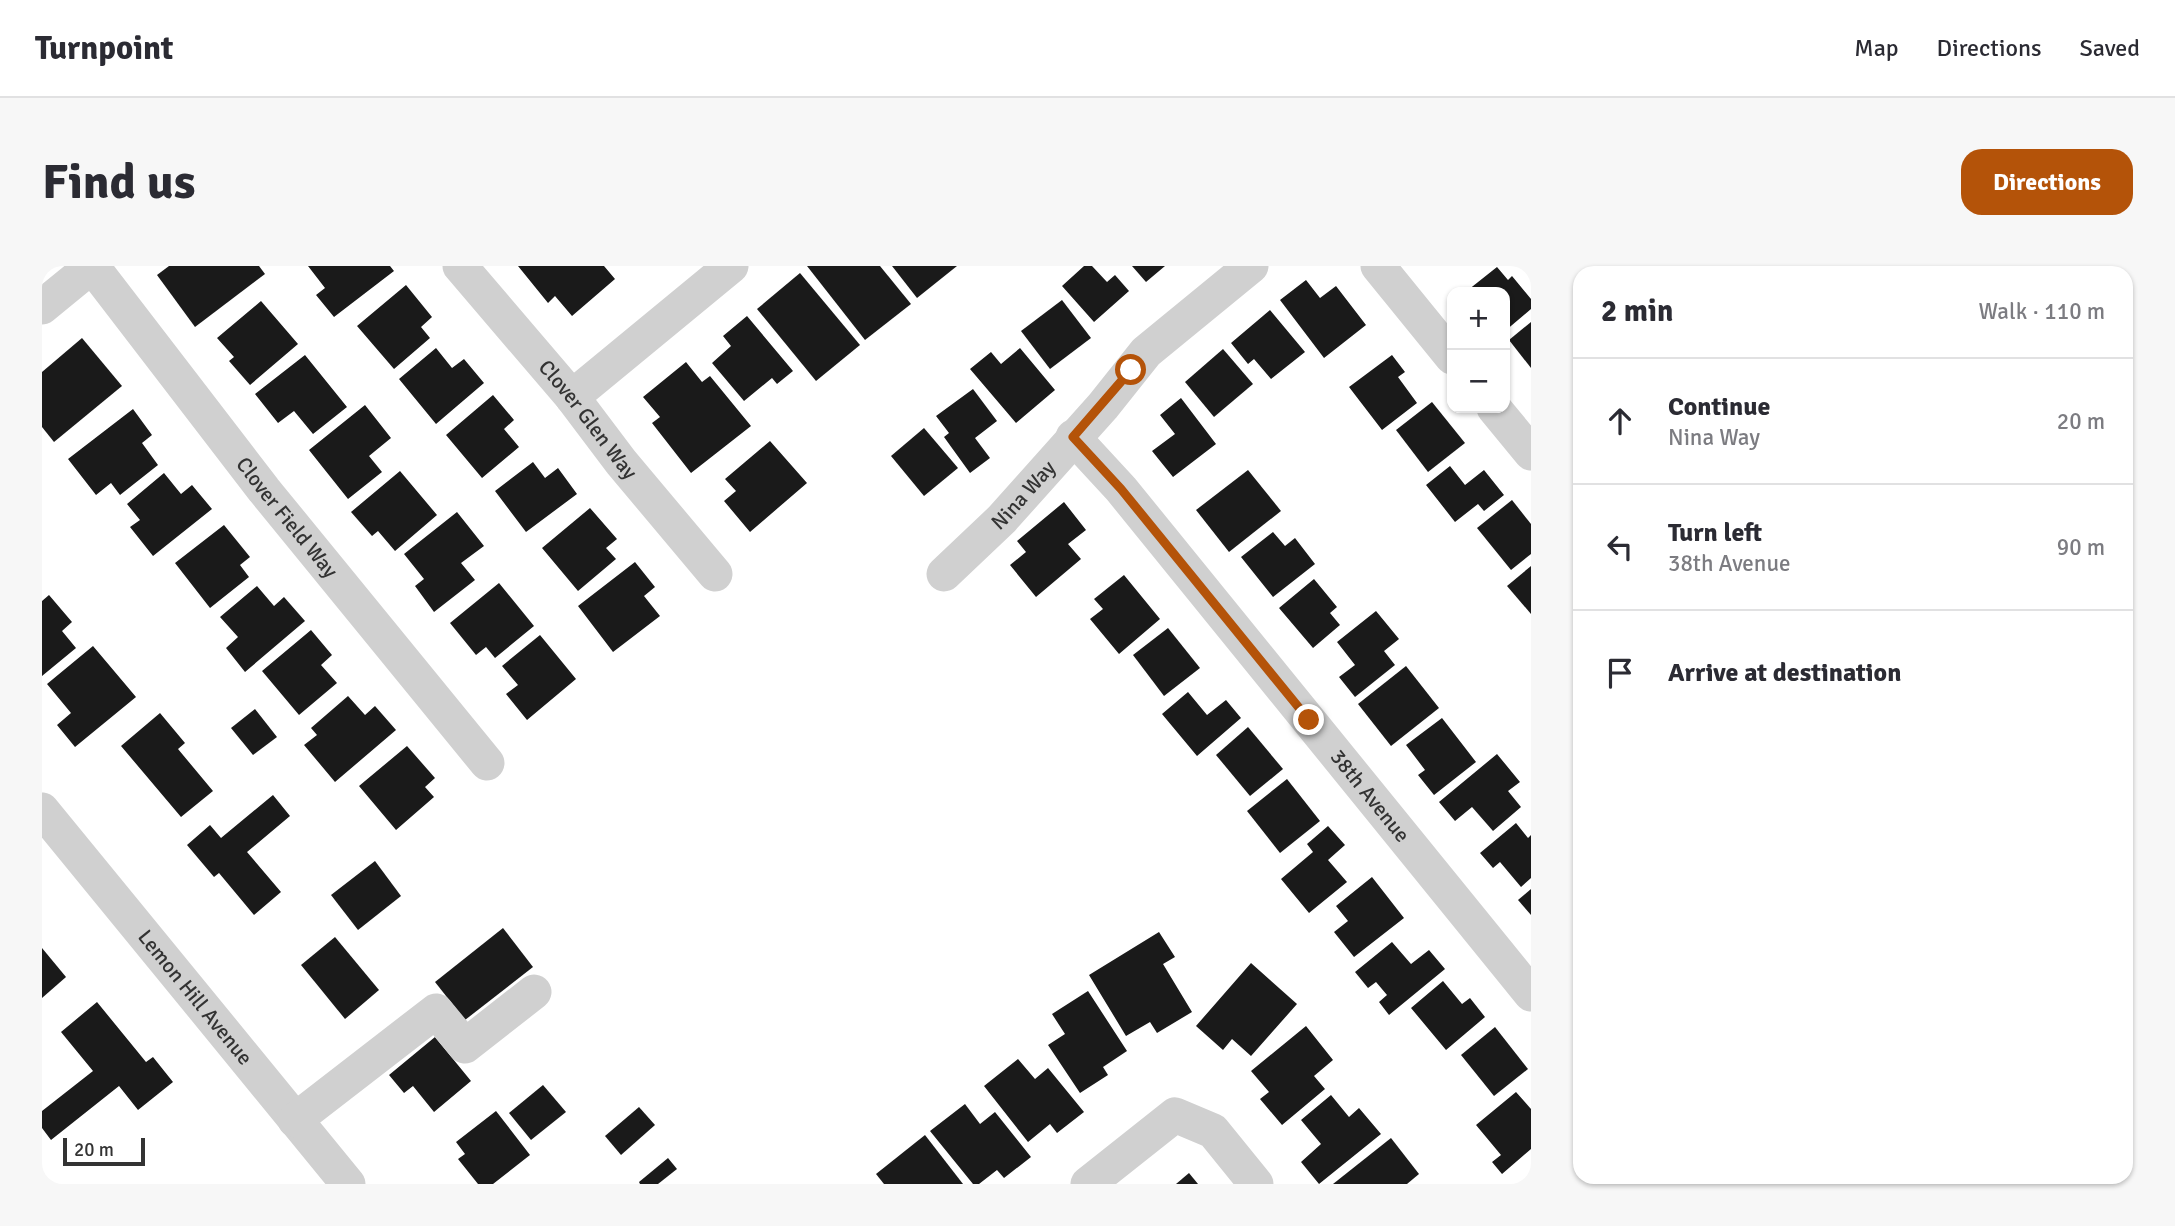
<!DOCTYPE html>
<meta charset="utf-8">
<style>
body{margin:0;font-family:Signika,sans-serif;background:#f7f7f7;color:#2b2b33}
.controls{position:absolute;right:21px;top:21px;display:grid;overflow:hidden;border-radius:14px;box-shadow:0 2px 5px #0004}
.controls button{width:63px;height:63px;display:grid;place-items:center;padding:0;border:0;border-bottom:2px solid #e1e1e2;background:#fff;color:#2b2b33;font:35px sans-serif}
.scale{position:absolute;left:21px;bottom:18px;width:82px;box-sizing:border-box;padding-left:7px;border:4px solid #333;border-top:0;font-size:19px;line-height:24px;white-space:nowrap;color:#333;-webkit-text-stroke:5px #fff;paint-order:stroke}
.stop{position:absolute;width:21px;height:21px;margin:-16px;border:5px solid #b45309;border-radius:50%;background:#fff}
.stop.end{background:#b45309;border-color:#fff;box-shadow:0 2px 7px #0008}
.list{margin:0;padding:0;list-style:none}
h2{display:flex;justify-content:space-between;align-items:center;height:91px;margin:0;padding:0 28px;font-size:30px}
h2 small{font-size:23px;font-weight:400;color:#7c7c81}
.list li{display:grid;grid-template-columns:46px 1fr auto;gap:21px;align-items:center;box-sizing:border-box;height:126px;padding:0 28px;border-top:2px solid #e1e1e2}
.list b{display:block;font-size:26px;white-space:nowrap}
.list p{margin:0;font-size:23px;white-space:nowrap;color:#7c7c81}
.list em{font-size:23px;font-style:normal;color:#7c7c81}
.icon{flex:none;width:38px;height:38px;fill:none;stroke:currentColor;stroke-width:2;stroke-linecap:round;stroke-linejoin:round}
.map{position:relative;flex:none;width:1489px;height:918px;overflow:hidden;border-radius:21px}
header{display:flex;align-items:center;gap:42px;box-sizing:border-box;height:98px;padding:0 35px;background:#fff;border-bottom:2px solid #e1e1e2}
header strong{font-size:33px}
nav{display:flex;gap:38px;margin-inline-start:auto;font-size:24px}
.intro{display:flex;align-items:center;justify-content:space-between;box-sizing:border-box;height:168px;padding:0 42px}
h1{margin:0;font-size:49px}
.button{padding:18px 32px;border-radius:21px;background:#b45309;color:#fff;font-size:24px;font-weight:700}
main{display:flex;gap:42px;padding:0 42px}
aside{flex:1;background:#fff;border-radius:21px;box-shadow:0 2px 5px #0004}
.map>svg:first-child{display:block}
.building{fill:#1a1a1a}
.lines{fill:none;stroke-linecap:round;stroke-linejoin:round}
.minor{stroke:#d0d0d0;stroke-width:35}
.route{stroke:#b45309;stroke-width:9}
.labels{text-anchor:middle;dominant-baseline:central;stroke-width:7;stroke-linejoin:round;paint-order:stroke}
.street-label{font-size:21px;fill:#333;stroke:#fff}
</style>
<header>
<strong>Turnpoint</strong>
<nav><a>Map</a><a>Directions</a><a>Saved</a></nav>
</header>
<div class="intro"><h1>Find us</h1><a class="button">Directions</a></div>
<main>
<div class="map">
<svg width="1489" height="918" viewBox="0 0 1489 918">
<rect width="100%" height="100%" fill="#fff"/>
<g class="building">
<polygon points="127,0 217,0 223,8 153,61 115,9"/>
<polygon points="266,0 348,0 352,5 292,51 274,29 283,22"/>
<polygon points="476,0 562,0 573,13 530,50 513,30 506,37"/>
<polygon points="765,0 838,0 869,38 823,74"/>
<polygon points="850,0 915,0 875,32"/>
<polygon points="1042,0 1050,0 1065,16 1073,9 1087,25 1052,56 1020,20"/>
<polygon points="1090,0 1123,0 1104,16"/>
<polygon points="1455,1 1466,14 1470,10 1489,33 1489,43 1463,65 1463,26 1428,26 1426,24"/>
<polygon points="758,7 818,79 774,115 715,43"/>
<polygon points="1264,14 1278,32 1294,20 1324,59 1282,92 1238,34"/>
<polygon points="364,19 390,51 379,61 388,72 352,103 315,60"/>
<polygon points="1020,34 1049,72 1008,103 979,65"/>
<polygon points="219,35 256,78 208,119 187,95 192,91 175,72"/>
<polygon points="1228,44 1263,86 1229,113 1212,93 1206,98 1189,77"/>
<polygon points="705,50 751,105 735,118 730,112 702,135 670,97 689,80 681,70"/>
<polygon points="1489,56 1489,102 1467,74"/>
<polygon points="40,72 80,120 12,176 0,161 0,106"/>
<polygon points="394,82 410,102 422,93 442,117 394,158 357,113"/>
<polygon points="978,82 1013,124 974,157 928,103 949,86 959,98"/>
<polygon points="1181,83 1211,118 1172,151 1143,116"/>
<polygon points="263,89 305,141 271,168 252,145 236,157 213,128"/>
<polygon points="1350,89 1363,106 1356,111 1375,137 1340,164 1307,121"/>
<polygon points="644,96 660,116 668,110 709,160 649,207 610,157 618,151 601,131"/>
<polygon points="931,123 955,155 933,172 948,192 928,207 902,171 907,167 894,150"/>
<polygon points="451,129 472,154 462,163 477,181 440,212 404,169"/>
<polygon points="1139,132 1174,178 1131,211 1110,185 1133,168 1118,149"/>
<polygon points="1390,136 1423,177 1386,206 1354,164"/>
<polygon points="323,139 349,172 327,190 340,206 306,233 267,184"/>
<polygon points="91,143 110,169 100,177 116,199 78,229 69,217 54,229 26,193"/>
<polygon points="882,162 916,202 882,230 849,190"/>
<polygon points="728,175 765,217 708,266 682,235 694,225 683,213"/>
<polygon points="491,196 503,212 516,202 535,228 484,266 453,225"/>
<polygon points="1408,200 1423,219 1442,204 1462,229 1442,245 1436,238 1413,256 1384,219"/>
<polygon points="1206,204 1239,245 1187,286 1154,244"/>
<polygon points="358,205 395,249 353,285 336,265 330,270 309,246"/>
<polygon points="122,207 139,228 150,219 170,243 111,290 88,261 98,254 85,238"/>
<polygon points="1470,234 1489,258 1489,288 1469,304 1435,262"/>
<polygon points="1022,236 1044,264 1026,278 1039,293 994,331 968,299 984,286 975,275"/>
<polygon points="548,242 575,273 564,282 574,293 536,325 500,282"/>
<polygon points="415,246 442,280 419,297 433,314 392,346 373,320 382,313 362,288"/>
<polygon points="182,259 208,291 198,299 207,311 168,342 133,297"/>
<polygon points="1231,266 1243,280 1253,272 1273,298 1231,331 1199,291"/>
<polygon points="593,296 613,321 602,330 618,350 571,386 536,340"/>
<polygon points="1489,300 1489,348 1465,320"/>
<polygon points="1082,309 1118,353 1077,388 1048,353 1061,343 1052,333"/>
<polygon points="1272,313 1295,341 1288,347 1298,359 1271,382 1237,342"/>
<polygon points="457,317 492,360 453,392 444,381 434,389 408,357"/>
<polygon points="215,320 232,340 242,331 263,355 203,406 184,382 196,371 178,351"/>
<polygon points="7,329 30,356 20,365 34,382 0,410 0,335"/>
<polygon points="1334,345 1357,373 1342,385 1353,399 1313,431 1297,411 1313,399 1295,376"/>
<polygon points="1126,362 1158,402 1122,430 1091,389"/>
<polygon points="269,364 290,389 279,399 295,417 257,449 220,405"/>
<polygon points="498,369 534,413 485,454 464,428 476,419 460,400"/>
<polygon points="51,380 94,431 33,481 15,459 29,447 5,418"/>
<polygon points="1364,400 1397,442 1349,480 1316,438"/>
<polygon points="1146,426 1165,449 1184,434 1199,452 1155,490 1120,448"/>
<polygon points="306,430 323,449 333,440 354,464 293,516 262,479 275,469 269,462"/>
<polygon points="213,443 235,471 211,489 189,462"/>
<polygon points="118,447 143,477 136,483 171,525 139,551 79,480"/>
<polygon points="1400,452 1434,496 1392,529 1376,509 1383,504 1364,479"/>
<polygon points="1206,461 1241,503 1208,530 1174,489"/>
<polygon points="365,480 393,512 383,521 392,531 354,564 317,520"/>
<polygon points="1455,488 1478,516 1466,525 1479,541 1451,565 1430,541 1413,555 1397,536"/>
<polygon points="1245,513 1278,555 1238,587 1205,545"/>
<polygon points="231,529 248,550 205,586 239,626 212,649 177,607 172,611 145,579 168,559 179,572"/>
<polygon points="1474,557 1486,572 1489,569 1489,612 1479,621 1458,596 1451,602 1438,587"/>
<polygon points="1286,560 1303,579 1286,594 1305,616 1267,647 1239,613 1271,586 1265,578"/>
<polygon points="333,595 359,630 316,664 289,629"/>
<polygon points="1330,611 1362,652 1312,691 1292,666 1306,655 1294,640"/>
<polygon points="1489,623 1489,649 1476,634"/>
<polygon points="461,662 491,701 423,754 393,716"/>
<polygon points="1117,666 1133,691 1121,698 1150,746 1115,767 1108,756 1084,770 1047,709"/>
<polygon points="293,671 337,724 303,753 259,699"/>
<polygon points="1350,676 1369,698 1387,684 1403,703 1347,749 1337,736 1345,729 1334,716 1326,722 1313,706"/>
<polygon points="0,682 24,711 0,732"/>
<polygon points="1209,697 1255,738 1209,790 1190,773 1181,784 1154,760"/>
<polygon points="1401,715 1420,738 1428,732 1443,751 1404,784 1369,742"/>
<polygon points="1046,725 1085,785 1061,801 1066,809 1038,827 1006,779 1023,768 1010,748"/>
<polygon points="55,736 104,796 111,791 131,816 96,844 77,820 9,874 0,862 0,845 51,805 19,766"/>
<polygon points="1264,760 1291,794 1272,810 1283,823 1240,859 1218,833 1227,826 1209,805"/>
<polygon points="1453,761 1486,803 1452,830 1419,789"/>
<polygon points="393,771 429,815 392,846 371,820 362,827 347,809"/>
<polygon points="976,793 993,813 1006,802 1042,846 1015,867 1008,858 986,876 942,820"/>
<polygon points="501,819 524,846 489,874 467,847"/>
<polygon points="1474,826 1489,843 1489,883 1460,908 1450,896 1459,889 1434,859"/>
<polygon points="1289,829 1307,851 1317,842 1339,868 1277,918 1259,896 1279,878 1259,854"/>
<polygon points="923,838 938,858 953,846 989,891 962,912 955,904 937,918 931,918 888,865"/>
<polygon points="597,841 613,859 579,889 563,870"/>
<polygon points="454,845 488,889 451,918 436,918 416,893 423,888 414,876"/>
<polygon points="883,869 921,918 842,918 834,908"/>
<polygon points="1349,872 1377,908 1365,918 1291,918"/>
<polygon points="626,892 635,903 616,918 598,918 597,916"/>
<polygon points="1147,907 1156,918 1134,918"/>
</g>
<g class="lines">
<g class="minor">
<path id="s1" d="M 418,0 L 530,131 L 579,196 L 673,308"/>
<polyline points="1336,0 1410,91"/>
<path id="s2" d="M 0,41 L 50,0 L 222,224 L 445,497"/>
<polyline points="530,131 689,0"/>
<polyline points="1452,142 1489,187"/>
<path id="s3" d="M 1031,171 L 1079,223 L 1489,728"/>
<path id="s4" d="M 902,308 L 960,253 L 1061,140 L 1104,86 L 1209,0"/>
<path id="s5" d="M 0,544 L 306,918"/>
<polyline points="253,854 394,745 423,780 492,726"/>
<polyline points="1046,918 1133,849 1171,865 1214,918"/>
</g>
</g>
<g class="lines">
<polyline class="route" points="1089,104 1031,171 1079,223 1267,454"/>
</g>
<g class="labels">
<g class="street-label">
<text stroke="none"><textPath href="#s1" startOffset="200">Clover Glen Way</textPath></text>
<text stroke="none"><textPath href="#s4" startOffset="112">Nina Way</textPath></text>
<text stroke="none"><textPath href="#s2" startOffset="383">Clover Field Way</textPath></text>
<text stroke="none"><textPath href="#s3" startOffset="466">38th Avenue</textPath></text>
<text stroke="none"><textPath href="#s5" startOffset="242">Lemon Hill Avenue</textPath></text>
</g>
</g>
</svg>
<div class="controls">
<button>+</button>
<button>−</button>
</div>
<div class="scale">20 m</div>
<div class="stop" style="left:1089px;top:104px"></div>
<div class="stop end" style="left:1267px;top:454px"></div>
</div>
<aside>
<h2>2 min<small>Walk · 110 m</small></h2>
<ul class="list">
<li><svg class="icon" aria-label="ahead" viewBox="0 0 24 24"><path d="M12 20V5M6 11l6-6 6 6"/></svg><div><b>Continue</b><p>Nina Way</p></div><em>20 m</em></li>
<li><svg class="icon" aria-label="left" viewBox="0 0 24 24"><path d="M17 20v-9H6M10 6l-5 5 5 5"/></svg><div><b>Turn left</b><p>38th Avenue</p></div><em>90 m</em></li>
<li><svg class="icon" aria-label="arrive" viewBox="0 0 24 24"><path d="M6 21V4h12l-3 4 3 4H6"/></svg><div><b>Arrive at destination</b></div></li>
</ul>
</aside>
</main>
